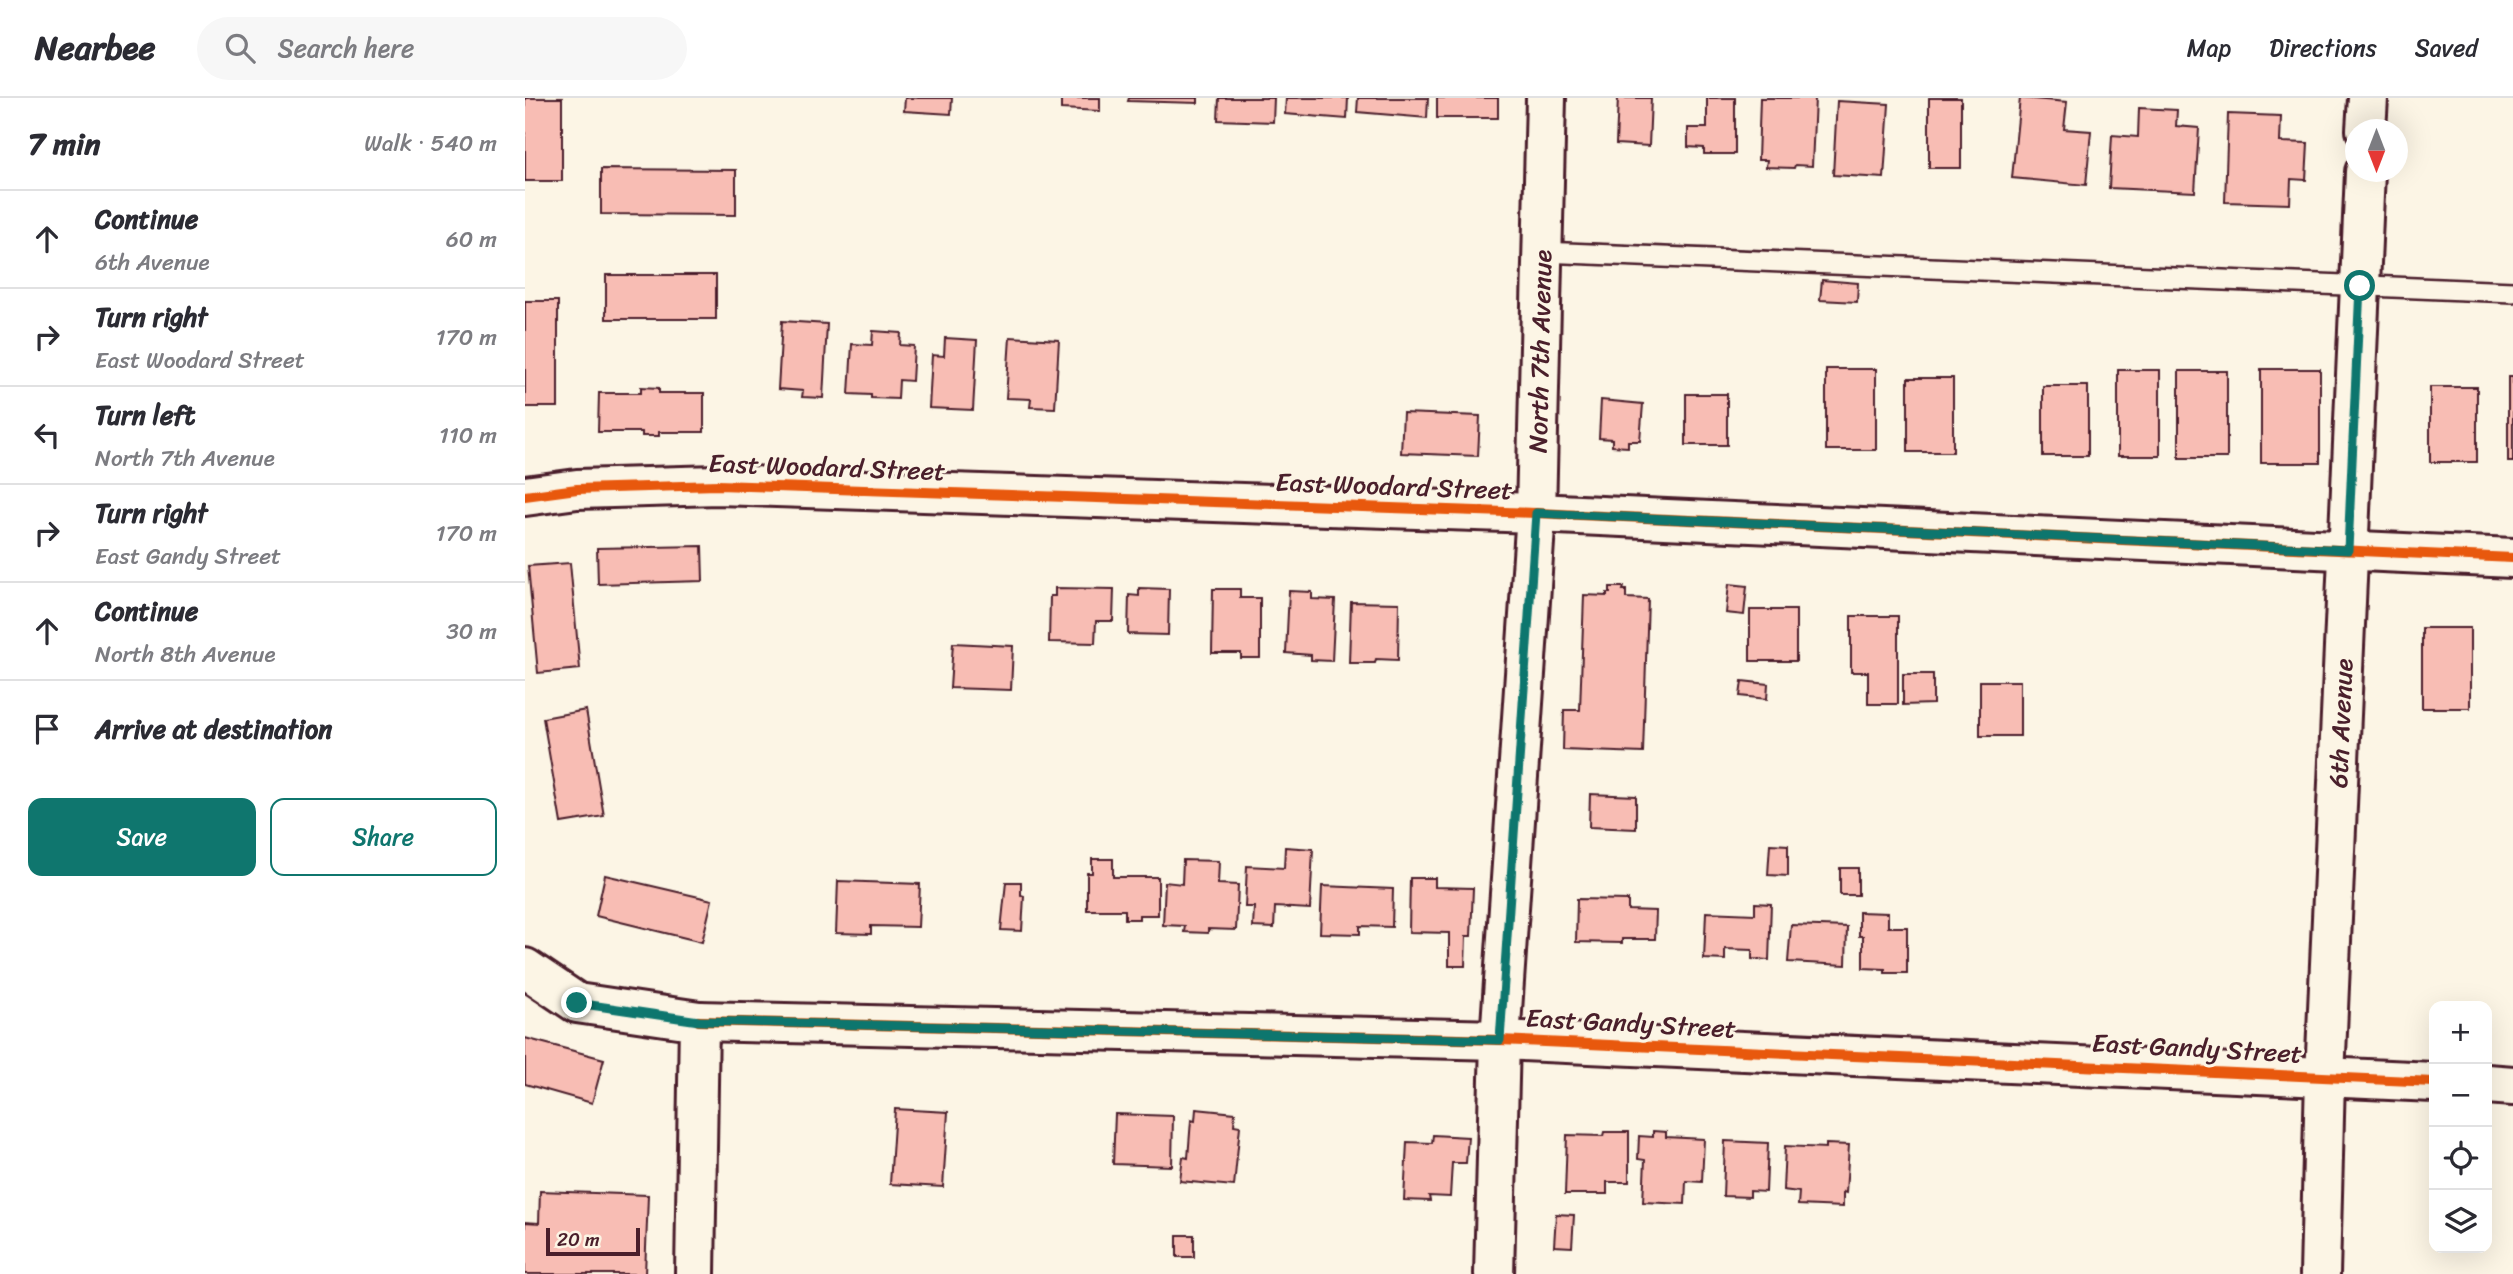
<!DOCTYPE html>
<meta charset="utf-8">
<style>
body{margin:0;font-family:Sriracha,sans-serif;background:#f7f7f7;color:#2b2b33}
.controls{position:absolute;right:21px;bottom:21px;display:grid;overflow:hidden;border-radius:14px;box-shadow:0 7px 28px #0002}
.controls button{width:63px;height:63px;display:grid;place-items:center;padding:0;border:0;border-bottom:2px solid #e1e1e2;background:#fff;color:#2b2b33;font:35px sans-serif}
.compass{position:absolute;left:1820px;top:21px;width:63px;height:63px;border-radius:50%;background:#fff;box-shadow:0 7px 28px #0002;rotate:180deg}
.scale{position:absolute;left:21px;bottom:18px;width:94px;box-sizing:border-box;padding-left:7px;border:4px solid #4a1f2b;border-top:0;font-size:19px;line-height:24px;white-space:nowrap;color:#4a1f2b;-webkit-text-stroke:5px #fcf5e5;paint-order:stroke}
.stop{position:absolute;width:21px;height:21px;margin:-16px;border:5px solid #0f766e;border-radius:50%;background:#fff}
.stop.end{background:#0f766e;border-color:#fff;box-shadow:0 2px 7px #0008}
.list{margin:0;padding:0;list-style:none}
h2{display:flex;justify-content:space-between;align-items:center;height:91px;margin:0;padding:0 28px;font-size:30px}
h2 small{font-size:23px;font-weight:400;color:#7c7c81}
.list li{display:grid;grid-template-columns:46px 1fr auto;gap:21px;align-items:center;box-sizing:border-box;height:98px;padding:0 28px;border-top:2px solid #e1e1e2}
.list b{display:block;font-size:26px;white-space:nowrap}
.list p{margin:0;font-size:23px;white-space:nowrap;color:#7c7c81}
.list em{font-size:23px;font-style:normal;color:#7c7c81}
.actions{display:flex;gap:14px;padding:21px 28px}
.actions a{flex:1;padding:16px 0;border:2px solid #0f766e;border-radius:14px;text-align:center;font-size:24px;color:#0f766e}
.actions .main{background:#0f766e;color:#fff}
.icon{flex:none;width:38px;height:38px;fill:none;stroke:currentColor;stroke-width:2;stroke-linecap:round;stroke-linejoin:round}
.map{position:relative;flex:none;width:1988px;height:1176px;overflow:hidden}
header{display:flex;align-items:center;gap:42px;box-sizing:border-box;height:98px;padding:0 35px;background:#fff;border-bottom:2px solid #e1e1e2}
header strong{font-size:33px}
nav{display:flex;gap:38px;margin-inline-start:auto;font-size:24px}
.search{width:490px;height:63px;background:#f7f7f7;display:flex;align-items:center;gap:18px;box-sizing:border-box;padding:0 24px;border-radius:38px;color:#7c7c81;font-size:26px}
main{display:flex}
aside{flex:1;background:#fff}
.map>svg:first-child{display:block}
.building{fill:#f8bdb4;stroke:#4a1f2b;stroke-width:2}
.lines{fill:none;stroke-linecap:round;stroke-linejoin:round}
.lane-casing{stroke:#4a1f2b;stroke-width:24}
.street-casing{stroke:#4a1f2b;stroke-width:44}
.lane{stroke:#fcf5e5;stroke-width:19}
.street{stroke:#fcf5e5;stroke-width:38}
.cycleway-casing{stroke:#fcf5e5;stroke-width:15}
.cycleway{stroke:#e8590c;stroke-width:10}
.route{stroke:#0f766e;stroke-width:9}
.labels{text-anchor:middle;dominant-baseline:central;stroke-width:6;stroke-linejoin:round;paint-order:stroke}
.street-label{font-size:26px;fill:#4a1f2b;stroke:#fcf5e5}
</style>
<header>
<strong>Nearbee</strong>
<div class="search"><svg class="icon" aria-label="search" viewBox="0 0 24 24"><circle cx="10" cy="10" r="6"/><path d="M15 15l6 6"/></svg>Search here</div>
<nav><a>Map</a><a>Directions</a><a>Saved</a></nav>
</header>
<main>
<aside>
<h2>7 min<small>Walk · 540 m</small></h2>
<ul class="list">
<li><svg class="icon" aria-label="ahead" viewBox="0 0 24 24"><path d="M12 20V5M6 11l6-6 6 6"/></svg><div><b>Continue</b><p>6th Avenue</p></div><em>60 m</em></li>
<li><svg class="icon" aria-label="right" viewBox="0 0 24 24"><path d="M7 20v-9h11M14 6l5 5-5 5"/></svg><div><b>Turn right</b><p>East Woodard Street</p></div><em>170 m</em></li>
<li><svg class="icon" aria-label="left" viewBox="0 0 24 24"><path d="M17 20v-9H6M10 6l-5 5 5 5"/></svg><div><b>Turn left</b><p>North 7th Avenue</p></div><em>110 m</em></li>
<li><svg class="icon" aria-label="right" viewBox="0 0 24 24"><path d="M7 20v-9h11M14 6l5 5-5 5"/></svg><div><b>Turn right</b><p>East Gandy Street</p></div><em>170 m</em></li>
<li><svg class="icon" aria-label="ahead" viewBox="0 0 24 24"><path d="M12 20V5M6 11l6-6 6 6"/></svg><div><b>Continue</b><p>North 8th Avenue</p></div><em>30 m</em></li>
<li><svg class="icon" aria-label="arrive" viewBox="0 0 24 24"><path d="M6 21V4h12l-3 4 3 4H6"/></svg><div><b>Arrive at destination</b></div></li>
</ul>
<div class="actions"><a class="main">Save</a><a>Share</a></div>
</aside>
<div class="map">
<svg width="1988" height="1176" viewBox="0 0 1988 1176">
<rect width="100%" height="100%" fill="#fcf5e5"/>
<filter id="ink" filterUnits="userSpaceOnUse"><feTurbulence type="fractalNoise" baseFrequency=".0143" numOctaves="2"/><feDisplacementMap in="SourceGraphic" scale="14" xChannelSelector="R" yChannelSelector="G"/><feConvolveMatrix kernelMatrix="1 2 1 2 8 2 1 2 1" color-interpolation-filters="sRGB"/></filter>
<g filter="url(#ink)">
<g class="building">
<rect x="0" y="0" width="37" height="83"/>
<polygon points="380,0 427,0 426,16 379,13"/>
<polygon points="536,0 575,0 575,13 536,11"/>
<polygon points="604,0 673,0 673,5 603,3"/>
<polygon points="694,0 749,0 748,24 693,22"/>
<polygon points="761,0 823,0 822,21 760,16"/>
<polygon points="833,0 903,0 902,20 832,14"/>
<rect x="912" y="0" width="61" height="20"/>
<polygon points="1093,0 1126,0 1124,48 1091,46"/>
<polygon points="1182,0 1210,0 1210,56 1179,56 1179,50 1163,49 1163,30 1182,30"/>
<polygon points="1235,0 1290,0 1287,68 1270,67 1269,70 1241,69 1242,62 1233,62"/>
<rect x="1404" y="0" width="32" height="70"/>
<polygon points="1495,0 1542,4 1539,31 1566,33 1561,87 1487,80"/>
<polygon points="1312,3 1364,6 1359,80 1308,77"/>
<polygon points="1614,10 1652,12 1651,28 1674,30 1670,94 1584,90 1587,37 1613,39"/>
<polygon points="1703,16 1756,18 1755,44 1783,45 1781,82 1766,81 1765,106 1700,104"/>
<polygon points="76,71 211,72 211,117 76,116"/>
<rect x="81" y="177" width="110" height="44"/>
<polygon points="1297,182 1333,185 1332,204 1295,202"/>
<rect x="0" y="203" width="33" height="106"/>
<polygon points="257,223 302,226 298,300 277,299 278,293 253,291"/>
<polygon points="348,233 376,235 375,247 389,248 387,283 374,282 373,301 346,300 346,297 324,296 327,246 347,247"/>
<polygon points="485,239 534,242 530,310 505,309 506,301 481,300"/>
<polygon points="420,240 452,242 448,312 404,310 407,257 419,258"/>
<rect x="1301" y="271" width="50" height="81"/>
<rect x="1736" y="271" width="59" height="94"/>
<rect x="1593" y="272" width="42" height="86"/>
<rect x="1654" y="273" width="48" height="87"/>
<rect x="1983" y="279" width="5" height="85"/>
<rect x="1383" y="280" width="45" height="74"/>
<rect x="1518" y="288" width="45" height="70"/>
<polygon points="116,289 134,290 134,295 179,295 179,334 134,334 134,338 117,338 117,334 73,334 74,295 116,295"/>
<rect x="1905" y="289" width="47" height="75"/>
<rect x="1161" y="296" width="41" height="51"/>
<polygon points="1076,302 1118,306 1115,343 1103,343 1103,349 1087,348 1087,341 1074,340"/>
<polygon points="878,315 955,318 953,358 876,355"/>
<polygon points="177,448 178,483 73,486 72,450"/>
<polygon points="45,465 55,571 13,575 3,468"/>
<polygon points="1204,486 1222,488 1219,517 1201,515"/>
<polygon points="1085,489 1099,489 1098,492 1101,492 1101,500 1123,501 1118,655 1038,652 1039,612 1055,612 1059,497 1082,498 1082,495 1085,495"/>
<polygon points="530,490 589,491 588,523 571,523 570,545 524,544 525,498 530,498"/>
<polygon points="614,490 644,491 643,537 603,536 604,497 614,498"/>
<polygon points="688,491 715,491 715,500 735,500 735,560 716,560 716,555 687,555"/>
<polygon points="764,493 787,494 787,501 810,502 807,563 786,562 786,557 761,555"/>
<polygon points="826,504 874,505 873,562 851,561 850,565 824,565"/>
<rect x="1225" y="512" width="46" height="51"/>
<polygon points="1326,518 1373,518 1373,606 1343,606 1343,574 1326,574"/>
<rect x="1897" y="530" width="48" height="80"/>
<polygon points="428,545 488,548 486,592 425,590"/>
<polygon points="1378,576 1408,576 1408,606 1378,607"/>
<polygon points="1217,583 1243,586 1242,601 1215,598"/>
<rect x="1455" y="583" width="40" height="55"/>
<polygon points="61,612 79,718 36,725 18,620"/>
<polygon points="1065,696 1111,698 1111,731 1064,729"/>
<polygon points="1245,746 1263,747 1263,778 1243,777"/>
<polygon points="760,749 788,751 785,811 750,809 749,830 728,829 729,809 720,809 722,768 759,770"/>
<polygon points="567,761 588,761 588,779 633,779 633,817 614,817 614,821 600,821 600,812 562,812 562,775 567,775"/>
<polygon points="658,762 694,763 693,786 713,787 711,832 683,831 683,835 659,834 660,828 638,827 640,784 657,786"/>
<rect x="1315" y="770" width="18" height="27"/>
<polygon points="80,777 187,802 177,844 71,818"/>
<polygon points="885,780 910,780 910,789 948,790 946,838 941,838 940,868 924,868 924,835 884,834"/>
<polygon points="313,783 395,786 393,829 346,828 346,836 311,835"/>
<polygon points="481,784 496,784 496,797 499,798 497,833 476,832"/>
<polygon points="797,788 868,791 867,829 835,828 835,836 795,835"/>
<polygon points="1052,801 1103,802 1103,812 1131,813 1130,841 1097,841 1097,845 1051,844"/>
<polygon points="1230,805 1246,806 1244,862 1227,861 1227,852 1200,851 1200,862 1179,861 1181,814 1230,816"/>
<polygon points="1334,814 1363,815 1363,829 1382,829 1382,875 1360,875 1360,871 1338,870 1338,838 1334,838"/>
<polygon points="1266,827 1322,829 1321,867 1263,864"/>
<polygon points="0,940 79,961 67,1005 0,986"/>
<polygon points="370,1011 423,1014 418,1089 365,1086"/>
<polygon points="671,1011 710,1015 709,1027 715,1028 709,1088 655,1083 658,1059 663,1060 666,1022 670,1023"/>
<polygon points="590,1016 648,1018 647,1068 588,1066"/>
<polygon points="1128,1033 1141,1034 1141,1039 1179,1041 1177,1084 1161,1083 1160,1106 1118,1104 1120,1062 1113,1061 1114,1038 1128,1039"/>
<polygon points="1079,1034 1104,1034 1104,1084 1082,1084 1082,1096 1040,1096 1042,1037 1078,1038"/>
<polygon points="908,1037 943,1039 941,1065 927,1065 925,1099 904,1098 905,1103 879,1102 882,1044 907,1045"/>
<polygon points="1200,1043 1243,1045 1241,1094 1225,1093 1225,1099 1198,1098"/>
<polygon points="1301,1046 1324,1047 1321,1095 1318,1094 1318,1109 1273,1107 1274,1094 1258,1092 1260,1048 1301,1050"/>
<polygon points="15,1093 123,1097 120,1176 0,1176 0,1124 14,1125"/>
<polygon points="1031,1116 1049,1117 1047,1149 1029,1148"/>
<rect x="652" y="1137" width="17" height="22"/>
</g>
<g class="lines">
<g class="lane-casing">
<polyline id="lane" points="1017,154 1988,194"/>
</g>
<g class="street-casing">
<g id="street">
<polyline points="1841,32 1843,0"/>
<polyline points="0,398 52,391 193,387 1011,415 1988,460"/>
<polyline points="0,870 52,905 174,923 170,1176"/>
<polyline points="174,923 975,942 1909,984"/>
<polyline points="1962,986 1988,988"/>
<path id="s1" d="M 969,1176 L 975,942 L 1011,415 L 1021,0"/>
<path id="s2" d="M 1795,1176 L 1800,979 L 1840,74"/>
</g>
</g>
<use href="#lane" class="lane"/>
<use href="#street" class="street"/>
<g class="cycleway-casing">
<g id="cycleway">
<polyline points="0,398 52,391 193,387 1011,415 1988,460"/>
<polyline points="174,923 975,942 1909,984"/>
</g>
</g>
<use href="#cycleway" class="cycleway"/>
</g>
</g>
<g class="lines" filter="url(#ink)">
<polyline class="route" points="52,905 174,923 975,942 1011,415 1823,452 1835,188"/>
</g>
<g class="labels">
<g class="street-label">
<text stroke="none"><textPath href="#s1" startOffset="924">North 7th Avenue</textPath></text>
<text transform="translate(302 369) rotate(2)">East Woodard Street</text>
<text transform="translate(869 388) rotate(2)">East Woodard Street</text>
<text stroke="none"><textPath href="#s2" startOffset="551">6th Avenue</textPath></text>
<text transform="translate(1106 925) rotate(3)">East Gandy Street</text>
<text transform="translate(1672 950) rotate(3)">East Gandy Street</text>
</g>
</g>
</svg>
<div class="controls">
<button>+</button>
<button>−</button>
<button><svg class="icon" aria-label="locate" viewBox="0 0 24 24"><circle cx="12" cy="12" r="6"/><path d="M12 2v4M12 18v4M2 12h4M18 12h4"/></svg></button>
<button><svg class="icon" aria-label="layers" viewBox="0 0 24 24"><path d="M12 4l9 5-9 5-9-5zM3 14l9 5 9-5"/></svg></button>
</div>
<svg class="compass" viewBox="-18 -18 36 36"><path d="M0-13l5 13h-10z" fill="#e53935"/><path d="M0 13l5-13h-10z" fill="#7c7c81"/></svg>
<div class="scale">20 m</div>
<div class="stop" style="left:1835px;top:188px"></div>
<div class="stop end" style="left:52px;top:905px"></div>
</div>
</main>
